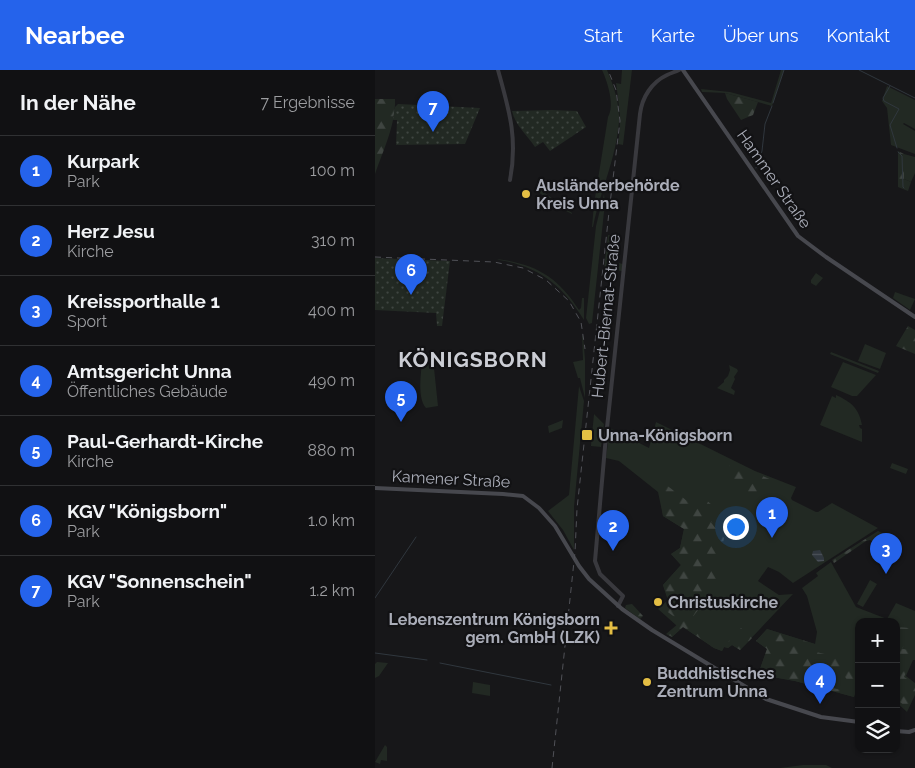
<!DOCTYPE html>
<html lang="de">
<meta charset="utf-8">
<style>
body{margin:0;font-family:Raleway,sans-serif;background:#1e1f21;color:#f1f3f6}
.controls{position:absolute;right:15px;bottom:15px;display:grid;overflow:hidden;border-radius:10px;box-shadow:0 1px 4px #0004}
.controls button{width:45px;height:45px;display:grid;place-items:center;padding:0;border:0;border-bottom:1px solid #303133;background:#111113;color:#f1f3f6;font:25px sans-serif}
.you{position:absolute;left:360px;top:456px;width:18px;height:18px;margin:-12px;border:4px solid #fff;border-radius:50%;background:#1a73e8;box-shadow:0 0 0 8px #1a73e833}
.badge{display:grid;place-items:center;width:32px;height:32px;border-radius:50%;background:#2563eb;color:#fff;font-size:16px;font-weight:700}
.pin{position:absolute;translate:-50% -41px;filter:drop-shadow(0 1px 2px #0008)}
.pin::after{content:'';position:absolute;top:26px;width:18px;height:15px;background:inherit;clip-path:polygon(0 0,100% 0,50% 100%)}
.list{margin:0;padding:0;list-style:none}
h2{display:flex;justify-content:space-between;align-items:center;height:65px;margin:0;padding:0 20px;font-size:21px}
h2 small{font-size:16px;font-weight:400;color:#9c9da0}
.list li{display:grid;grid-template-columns:32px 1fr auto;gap:15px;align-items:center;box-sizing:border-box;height:70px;padding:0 20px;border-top:1px solid #303133}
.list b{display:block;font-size:19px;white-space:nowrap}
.list p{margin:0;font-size:16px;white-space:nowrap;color:#9c9da0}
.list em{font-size:16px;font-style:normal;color:#9c9da0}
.icon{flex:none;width:28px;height:28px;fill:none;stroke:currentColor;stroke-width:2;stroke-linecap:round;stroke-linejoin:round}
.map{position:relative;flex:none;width:540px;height:698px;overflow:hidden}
header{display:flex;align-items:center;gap:30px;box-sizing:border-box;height:70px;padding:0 25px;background:#2563eb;color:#fff}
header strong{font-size:24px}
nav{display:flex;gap:28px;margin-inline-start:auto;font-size:18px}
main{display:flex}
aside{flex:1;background:#111113}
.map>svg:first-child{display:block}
.green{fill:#222923}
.forest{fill:url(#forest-firs)}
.garden{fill:url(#garden-dots)}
.water{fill:url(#water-rules)}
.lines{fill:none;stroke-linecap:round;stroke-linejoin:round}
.stream{stroke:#30373e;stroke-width:1}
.tertiary{stroke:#39393e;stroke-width:4}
.secondary{stroke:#47484e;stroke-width:4}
.rail{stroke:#505157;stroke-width:1;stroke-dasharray:6 5;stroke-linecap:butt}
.poi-dot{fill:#e4be44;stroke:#121214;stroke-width:2}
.labels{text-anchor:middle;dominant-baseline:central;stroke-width:4.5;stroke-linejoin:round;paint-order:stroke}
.street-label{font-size:16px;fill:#aaadb8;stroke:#121214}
.poi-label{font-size:16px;font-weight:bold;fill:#aaadb8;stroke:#121214;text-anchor:start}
.district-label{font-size:21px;font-weight:bold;letter-spacing:1px;fill:#cbcdd4;stroke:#121214}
</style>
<header>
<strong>Nearbee</strong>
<nav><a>Start</a><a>Karte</a><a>Über uns</a><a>Kontakt</a></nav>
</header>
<main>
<aside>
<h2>In der Nähe<small>7 Ergebnisse</small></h2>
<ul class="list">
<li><span class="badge">1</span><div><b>Kurpark</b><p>Park</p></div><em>100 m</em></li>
<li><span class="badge">2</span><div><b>Herz Jesu</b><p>Kirche</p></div><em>310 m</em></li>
<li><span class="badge">3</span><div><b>Kreissporthalle 1</b><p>Sport</p></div><em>400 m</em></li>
<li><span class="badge">4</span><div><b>Amtsgericht Unna</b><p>Öffentliches Gebäude</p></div><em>490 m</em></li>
<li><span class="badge">5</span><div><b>Paul-Gerhardt-Kirche</b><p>Kirche</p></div><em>880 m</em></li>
<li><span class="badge">6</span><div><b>KGV &quot;Königsborn&quot;</b><p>Park</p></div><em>1.0 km</em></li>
<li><span class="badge">7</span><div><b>KGV &quot;Sonnenschein&quot;</b><p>Park</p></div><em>1.2 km</em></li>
</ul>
</aside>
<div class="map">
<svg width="540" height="698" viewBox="0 0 540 698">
<defs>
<pattern id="forest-firs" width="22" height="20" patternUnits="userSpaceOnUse" patternTransform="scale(1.25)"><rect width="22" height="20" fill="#222923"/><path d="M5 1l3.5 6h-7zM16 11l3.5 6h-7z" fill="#3f4541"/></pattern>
<pattern id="garden-dots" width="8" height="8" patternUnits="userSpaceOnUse" patternTransform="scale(1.25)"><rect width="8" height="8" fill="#222923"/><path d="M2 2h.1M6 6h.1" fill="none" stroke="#3f4541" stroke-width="1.8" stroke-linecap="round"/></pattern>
<pattern id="water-rules" width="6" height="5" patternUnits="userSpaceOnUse" patternTransform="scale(1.25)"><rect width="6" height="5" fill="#30373e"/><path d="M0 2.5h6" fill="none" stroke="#4b5158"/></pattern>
</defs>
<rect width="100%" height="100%" fill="#171719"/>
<g class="green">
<path d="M 227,0 L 232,0 C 239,16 245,35 244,52 C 241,89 225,122 218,157 L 217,157 L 219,134 L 233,47 C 240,36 233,13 227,0 Z"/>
<path d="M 247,0 L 257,0 L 248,75 L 243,74 C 247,50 244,37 241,13 L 246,14 Z"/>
<polygon points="406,0 409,0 397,36 350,23 327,22 326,19 355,22 396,33"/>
<polygon points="512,16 540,30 540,59 529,53 528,54 540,61 540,84 516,75 512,38 507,31"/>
<polygon points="529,84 540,87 540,103 536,112 529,109"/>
<polygon points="165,113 169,115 166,120 197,143 197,144 183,137 184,135 170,125 169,126 163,122 162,119 160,120"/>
<polygon points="229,124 230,133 217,253 214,254 211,248 221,156"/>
<polygon points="233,165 240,166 239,192 248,194 247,201 229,199"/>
<path d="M 122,189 C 161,194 183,207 204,240 L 206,238 L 207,228 L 209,228 L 209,250 C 188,216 164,196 124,190 Z"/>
<polygon points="441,203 448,208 441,216 436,213 436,210"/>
<polygon points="520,222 540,229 535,240 518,228"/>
<polygon points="207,265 208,266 210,289 210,328 205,308 203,308 198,292 208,290"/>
<polygon points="490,274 511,283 505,299 483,291"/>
<polygon points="456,282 504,301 503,303 455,284"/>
<path d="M 48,283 L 60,284 L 59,298 L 63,336 L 51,338 C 41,327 47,297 48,283 Z"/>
<polygon points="468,292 501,305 482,326 477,326 456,317"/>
<polygon points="354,295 362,299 363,301 359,307 360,309 356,318 360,321 359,325 342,318 349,312 349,310 353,306 355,300"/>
<polygon points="204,316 209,331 199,437 199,480 188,460 173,441 194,425"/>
<path d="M 461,325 C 476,332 484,338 487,355 L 484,355 L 485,358 L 487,359 L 487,372 L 445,355 L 457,326 L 461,328 Z"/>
<polygon points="219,344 229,354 226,377 216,376 214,396"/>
<polygon points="188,350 187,358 174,363 173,356"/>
<polygon points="281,352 380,401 421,417 416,428 417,430 441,442 443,442 457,433 503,458 418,513 404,502 393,497 383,511 404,525 418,524 365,580 357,575 353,578 349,577 347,581 339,578 308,557 297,567 293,564 302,556 283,539 293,530 288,515 306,495 296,484 305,478 309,459 288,446 283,422 244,391 231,388 235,358 274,378"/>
<polygon points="517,393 533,399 531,404 515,398"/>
<polygon points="456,492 481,537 512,549 521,533 540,541 540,590 538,590 531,606 540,613 540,625 532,642 521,632 521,552 484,552 484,610 479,627 420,611 392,606 385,599 392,579 381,571 392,559 440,574 442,562 432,526 427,518 443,506 441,503"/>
<polygon points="495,510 502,514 488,537 482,534"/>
<polygon points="2,592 13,593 4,606 0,608 0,594"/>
<polygon points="98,612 115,615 115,626 97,623"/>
<polygon points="10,675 12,677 12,691 6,690 5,694 0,692"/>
<polygon points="428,695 451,695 457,698 405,698"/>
</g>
<g class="forest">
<polygon points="350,23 383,32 378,45 366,50 352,29"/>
<path d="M 0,29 L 20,29 C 21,54 8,81 0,104 Z"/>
<polygon points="523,81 529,84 529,109 536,112 533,121 523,117"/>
<polygon points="533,256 540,260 540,284 521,276"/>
<polygon points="354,391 399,411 374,433 366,424 358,428"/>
<polygon points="290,414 320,437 314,431 322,422 345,442 341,456 333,449 349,468 339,526 328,534 316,549 311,547 304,550 287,538 293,530 288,515 306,495 296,484 305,478 309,459 288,446 285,425"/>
<polygon points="503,461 513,466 507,476 495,470 491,471 459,493 457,490"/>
<polygon points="257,534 268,546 265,549 250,538 251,535"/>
<polygon points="309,549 341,573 351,574 366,558 377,568 365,580 357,575 353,578 349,577 347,581 339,578 308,557 297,567 291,564"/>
<polygon points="521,557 534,558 535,564 527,579 540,580 540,590 537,589 529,607 540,614 540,622 534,635 530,636 521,629"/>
<path d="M 392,559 L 440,574 L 437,581 C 454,585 470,588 484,599 L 484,610 L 482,617 L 477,616 L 470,607 L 448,600 L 442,603 L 436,609 L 453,617 L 480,623 L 479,627 L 420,611 L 392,606 L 385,599 L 392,579 L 381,571 Z"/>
</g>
<g class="garden">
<polygon points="23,34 105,38 90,74 21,75 22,50 18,50 20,37"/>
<path d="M 177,40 L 202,41 L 211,57 L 175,81 L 168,72 L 160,77 C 152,65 140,55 137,41 Z"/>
<polygon points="0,188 75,191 67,256 62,256 61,243 0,240"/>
</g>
<polygon class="water" points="445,480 449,488 449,491 443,492 437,485 438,481"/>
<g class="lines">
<g class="stream">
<polyline points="484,0 540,28"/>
<polyline points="515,16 508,28 509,31 524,39 515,55 522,78"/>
<polyline points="398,33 409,0"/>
<polyline points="523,82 527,86 528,117 529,118"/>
<polyline points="381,98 387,81 390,54 397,36"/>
<polyline points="0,528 41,467"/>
<polyline points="0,583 52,590"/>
<polyline points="65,593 176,615"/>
</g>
<g class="tertiary">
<path d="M 123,0 C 134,40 143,68 135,110"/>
<path d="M 243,536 L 248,526 L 225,504 L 220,491 L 230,377 L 265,44 C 267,27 277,12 292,5 C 296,3 300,2 304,0"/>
</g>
<g class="secondary">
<polyline points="308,0 423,166 451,187 540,247"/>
<polyline points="0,418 128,424 148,426 164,438 180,456 204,496 214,509 247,539 277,560 391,629 446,647 484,652"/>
<polyline points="521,661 534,662 540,660"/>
</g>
<g class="rail">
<polyline points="0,187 119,192 148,198 171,210 194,231 206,252 210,279"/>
<polyline points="177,698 200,482 202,439 234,142 245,51 241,20 233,0"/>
</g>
</g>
<g class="poi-dot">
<circle cx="151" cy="124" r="5"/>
<rect x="206" y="359" width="12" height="12" rx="2.5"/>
<circle cx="283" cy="532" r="5"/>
<path d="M233.5 550.5h5v5h5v5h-5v5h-5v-5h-5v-5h5z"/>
<circle cx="272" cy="612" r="5"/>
</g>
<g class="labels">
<g class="street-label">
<text transform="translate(399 109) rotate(55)">Hammer Straße</text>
<text transform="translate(231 246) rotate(-84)">Hubert-Biernat-Straße</text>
<text transform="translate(76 409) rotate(3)">Kamener Straße</text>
</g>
<g class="poi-label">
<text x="161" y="115">Ausländerbehörde<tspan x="161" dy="18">Kreis Unna</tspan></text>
<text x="223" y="365">Unna-Königsborn</text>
<text x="293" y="532">Christuskirche</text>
<text x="225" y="549" text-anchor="end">Lebenszentrum Königsborn<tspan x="225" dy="18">gem. GmbH (LZK)</tspan></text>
<text x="282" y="603">Buddhistisches<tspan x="282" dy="18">Zentrum Unna</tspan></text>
</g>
<g class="district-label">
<text x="98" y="289">KÖNIGSBORN</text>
</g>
</g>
</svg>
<div class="controls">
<button>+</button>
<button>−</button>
<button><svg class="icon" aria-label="layers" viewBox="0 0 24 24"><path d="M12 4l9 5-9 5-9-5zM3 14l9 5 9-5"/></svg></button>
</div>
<div class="you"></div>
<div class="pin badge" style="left:397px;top:468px">1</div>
<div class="pin badge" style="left:238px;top:481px">2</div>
<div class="pin badge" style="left:511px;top:504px">3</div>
<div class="pin badge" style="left:445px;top:634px">4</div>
<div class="pin badge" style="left:26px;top:352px">5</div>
<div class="pin badge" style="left:36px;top:225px">6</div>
<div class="pin badge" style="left:58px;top:62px">7</div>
</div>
</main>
